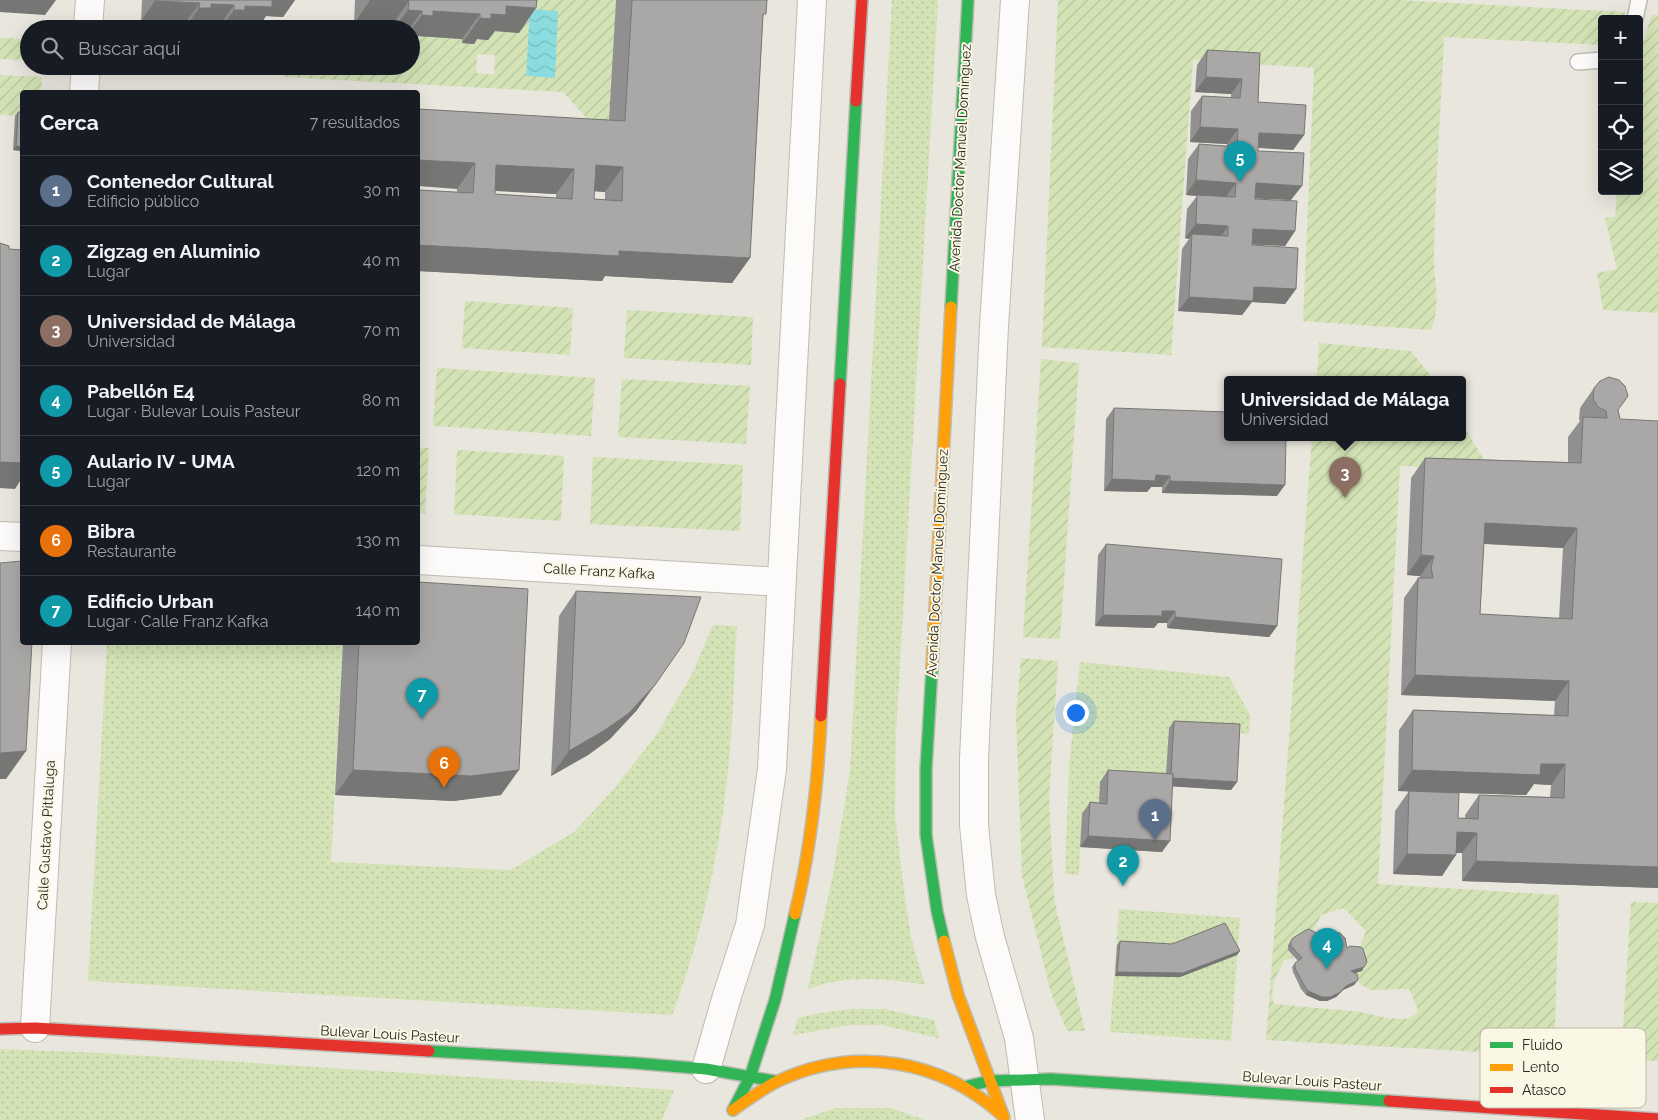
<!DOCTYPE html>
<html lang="es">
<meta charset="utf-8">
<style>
body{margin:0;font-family:Raleway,sans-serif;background:#20242c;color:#f1f3f6}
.controls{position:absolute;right:15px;top:15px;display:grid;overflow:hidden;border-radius:5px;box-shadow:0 5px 20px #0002}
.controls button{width:45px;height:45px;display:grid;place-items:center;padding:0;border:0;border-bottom:1px solid #363941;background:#171b24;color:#f1f3f6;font:25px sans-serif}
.you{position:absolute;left:1075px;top:712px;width:18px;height:18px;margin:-12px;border:4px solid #fff;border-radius:50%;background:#1a73e8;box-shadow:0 0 0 8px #1a73e833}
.badge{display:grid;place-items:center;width:32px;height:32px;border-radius:50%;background:#6b6962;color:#fff;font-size:16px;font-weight:700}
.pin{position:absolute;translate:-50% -41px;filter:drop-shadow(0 1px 2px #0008)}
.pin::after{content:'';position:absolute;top:26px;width:18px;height:15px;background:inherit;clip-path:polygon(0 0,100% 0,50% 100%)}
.popup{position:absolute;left:1224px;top:376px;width:242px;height:65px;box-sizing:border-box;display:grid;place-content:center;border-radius:5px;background:#171b24;filter:drop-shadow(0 1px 4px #0005);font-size:16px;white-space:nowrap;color:#9ea1a6}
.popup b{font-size:19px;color:#f1f3f6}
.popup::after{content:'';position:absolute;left:50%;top:100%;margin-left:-10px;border:10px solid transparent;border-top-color:#171b24}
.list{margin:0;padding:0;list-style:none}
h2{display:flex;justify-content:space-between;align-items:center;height:65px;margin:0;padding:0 20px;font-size:21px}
h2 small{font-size:16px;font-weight:400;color:#9ea1a6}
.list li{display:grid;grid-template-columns:32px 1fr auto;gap:15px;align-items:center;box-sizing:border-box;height:70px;padding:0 20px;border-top:1px solid #363941}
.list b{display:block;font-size:19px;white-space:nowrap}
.list p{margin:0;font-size:16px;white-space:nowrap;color:#9ea1a6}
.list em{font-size:16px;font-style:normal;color:#9ea1a6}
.icon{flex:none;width:28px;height:28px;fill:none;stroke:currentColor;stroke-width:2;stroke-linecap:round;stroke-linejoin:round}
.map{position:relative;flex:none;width:1658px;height:1120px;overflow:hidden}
.search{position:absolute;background:#171b24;box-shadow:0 5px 20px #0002;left:20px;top:20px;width:400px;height:55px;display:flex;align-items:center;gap:12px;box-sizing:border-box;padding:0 18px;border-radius:28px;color:#9ea1a6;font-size:19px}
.panel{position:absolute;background:#171b24;box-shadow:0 5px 20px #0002;left:20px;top:90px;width:400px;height:555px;border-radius:5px}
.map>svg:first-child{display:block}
.grass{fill:url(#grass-dots)}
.garden{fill:url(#garden-furrows);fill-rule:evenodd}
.water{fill:url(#water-waves)}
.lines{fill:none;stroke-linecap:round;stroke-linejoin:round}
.lane-casing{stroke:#bdbcb4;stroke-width:18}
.street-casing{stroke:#bdbcb4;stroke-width:30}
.fast-casing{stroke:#bdbcb4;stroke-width:14}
.slow-casing{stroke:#bdbcb4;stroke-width:14}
.jam-casing{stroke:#bdbcb4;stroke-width:14}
.lane{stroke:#fcfbfa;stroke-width:15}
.street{stroke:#fcfbfa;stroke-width:28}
.fast{stroke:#30b455;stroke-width:11}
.slow{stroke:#ff9f0a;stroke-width:11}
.jam{stroke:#e5322d;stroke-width:11}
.wall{fill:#919090;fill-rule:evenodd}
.shaded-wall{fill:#767675}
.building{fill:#a9a8a7;stroke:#767675;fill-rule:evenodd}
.labels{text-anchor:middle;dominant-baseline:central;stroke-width:4;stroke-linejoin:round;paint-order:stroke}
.street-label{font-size:14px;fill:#282620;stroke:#faf7e5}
.key{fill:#faf7e5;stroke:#bbb8aa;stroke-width:1}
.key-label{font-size:14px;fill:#282620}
</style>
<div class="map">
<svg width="1658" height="1120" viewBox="0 0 1658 1120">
<defs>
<pattern id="grass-dots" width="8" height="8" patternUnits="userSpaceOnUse" patternTransform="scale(1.25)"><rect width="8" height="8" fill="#d4e3b6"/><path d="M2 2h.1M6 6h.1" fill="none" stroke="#b6c39c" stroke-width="1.8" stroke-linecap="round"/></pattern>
<pattern id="garden-furrows" width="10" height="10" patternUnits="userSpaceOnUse" patternTransform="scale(1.25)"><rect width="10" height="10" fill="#d4e3b6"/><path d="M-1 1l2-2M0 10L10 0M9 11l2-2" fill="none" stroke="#b6c39c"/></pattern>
<pattern id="water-waves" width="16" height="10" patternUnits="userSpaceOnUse" patternTransform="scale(1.25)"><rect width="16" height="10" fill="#8adcde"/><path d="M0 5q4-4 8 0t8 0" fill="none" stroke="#77bdbe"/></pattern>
</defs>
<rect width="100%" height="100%" fill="#e8e6dd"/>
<g class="grass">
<path d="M 892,0 L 938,0 L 896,735 L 895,814 L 903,883 L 911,938 L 925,985 C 886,978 846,975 808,989 L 833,875 L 850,770 Z"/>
<path d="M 713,625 L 737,626 C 734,663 734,700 731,736 C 724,831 706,926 672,1015 L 88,981 L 107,643 L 343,643 L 331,862 L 511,870 L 574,832 L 613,790 L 657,734 L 692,674 Z"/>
<polygon points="1080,662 1229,677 1250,715 1249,734 1234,732 1165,786 1099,815 1082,814 1079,875 1065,874 1069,765"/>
<polygon points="1119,909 1240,918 1231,1041 1110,1032"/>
<polygon points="852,1009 885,1009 934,1020 939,1038 881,1025 850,1025 793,1035 798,1018 821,1013"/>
<polygon points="0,1049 100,1053 674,1090 662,1120 0,1120"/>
<polygon points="836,1108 891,1108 925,1120 800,1120"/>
</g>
<g class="garden">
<path d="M 521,0 L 616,0 L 608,142 L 563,92 L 284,77 L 285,66 L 411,66 L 411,40 L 415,40 L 416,36 L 462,39 L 463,43 L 473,44 L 474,39 L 489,31 ZM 477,54 L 495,55 L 494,75 L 476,73 Z"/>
<path d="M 1058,0 L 1398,0 L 1625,12 L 1623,19 L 1602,19 L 1602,44 L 1600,45 L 1444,37 C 1441,110 1435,182 1434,255 C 1433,282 1442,303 1431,330 L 1303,321 L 1314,68 L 1193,60 L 1171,355 L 1042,347 Z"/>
<polygon points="1652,15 1658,15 1658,313 1603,310 1597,273 1617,269 1605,218 1615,217 1617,191 1639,191 1639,53"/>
<polygon points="0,38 29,39 29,60 0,59"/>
<polygon points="0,75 42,77 41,92 22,92 22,116 0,115"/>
<polygon points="465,301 573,308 570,355 462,348"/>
<polygon points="627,310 753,317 751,365 624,358"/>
<polygon points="1319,343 1411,351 1433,379 1317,379"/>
<polygon points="1041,359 1079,363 1060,639 1023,637"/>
<polygon points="437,368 595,378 591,436 433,426"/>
<polygon points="622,379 750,386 746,444 618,437"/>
<path d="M 1463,425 L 1490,470 L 1400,466 L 1378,884 L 1559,895 L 1554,1056 L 1266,1040 L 1312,437 L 1462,437 ZM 1344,908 L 1366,931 L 1358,951 L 1362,971 L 1355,973 L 1358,982 L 1370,990 L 1409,989 L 1418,1010 L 1416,1014 L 1408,1019 L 1387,1018 L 1361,1012 L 1274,1004 C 1268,989 1278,974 1284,960 L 1294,958 L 1288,950 L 1311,936 L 1321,915 Z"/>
<polygon points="418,447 429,448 425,513 418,513"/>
<polygon points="457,450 564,456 561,521 454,514"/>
<polygon points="593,457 743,465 740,531 590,524"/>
<polygon points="1021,658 1058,661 1049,797 1054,899 1085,1031 1067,1031 1051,993 1022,876 1016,715"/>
<polygon points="1631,902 1658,903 1658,1061 1621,1059"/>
</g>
<polygon class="water" points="530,9 558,11 555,78 526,76"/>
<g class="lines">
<g class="lane-casing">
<g id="lane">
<polyline points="1635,19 1639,0"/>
<polyline points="1578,62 1602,60"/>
</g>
</g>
<g class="street-casing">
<g id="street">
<polyline points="1015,0 994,326 974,759 974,825 981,895 990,937 1019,1038 1030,1120"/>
<polyline points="88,29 90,0"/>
<polyline points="84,92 86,66"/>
<polyline points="0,536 22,537"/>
<polyline points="418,560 781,582"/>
<polyline points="35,1028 57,642"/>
<polyline points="706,1069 727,996 750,925 772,769 812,0"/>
</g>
</g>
<g class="fast-casing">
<g id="fast">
<polyline points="951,307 968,0"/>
<polyline points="840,384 856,101"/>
<polyline points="932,668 926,770 926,835 937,911 944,941"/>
<polyline points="429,1051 634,1063 706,1069 774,1081"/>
<polyline points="968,1086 989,1081 1051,1079 1389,1101"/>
<polyline points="733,1110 750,1077 775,1000 795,914"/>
</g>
</g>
<g class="slow-casing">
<g id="slow">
<polyline points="932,668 951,307"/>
<path d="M 795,914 C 811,848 818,783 821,716"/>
<polyline points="944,941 958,995 1003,1115"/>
<path d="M 733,1110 C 747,1100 762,1089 778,1081 C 855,1045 942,1059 1004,1117"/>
</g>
</g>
<g class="jam-casing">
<g id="jam">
<polyline points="856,101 862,0"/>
<polyline points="821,716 840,384"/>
<polyline points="0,1029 35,1028 429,1051"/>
<polyline points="1389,1101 1658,1119"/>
</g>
</g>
<use href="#lane" class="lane"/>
<use href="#street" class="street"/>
<use href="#fast" class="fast"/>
<use href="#slow" class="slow"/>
<use href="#jam" class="jam"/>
</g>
<g class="wall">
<polygon points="142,0 295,0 283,17 266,16 258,28 234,26 232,29 220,29 220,25 200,24 197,28 185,28 185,23 141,21"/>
<polygon points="355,0 537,0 519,33 495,31 488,40 477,39 474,44 462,43 462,39 418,36 416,41 411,40 411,29 391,29 391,26 354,24"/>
<path d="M 616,0 L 767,0 L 763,18 L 750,258 L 732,283 L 605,276 L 602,281 L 418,271 L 418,190 L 457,192 L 457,189 L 418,109 L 609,120 ZM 495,191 L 556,194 L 556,198 L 495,194 ZM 594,191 L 605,192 L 605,200 L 594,199 Z"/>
<polygon points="1207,50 1260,53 1258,102 1304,135 1293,150 1258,148 1258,151 1291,200 1255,198 1295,231 1285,246 1252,244 1252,245 1296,289 1285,304 1252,302 1242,315 1178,311 1182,249 1189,239 1185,238 1187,209 1197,196 1186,195 1188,159 1199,144 1227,146 1227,144 1190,142 1191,111 1202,96 1231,98 1231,94 1195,92 1197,65"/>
<polygon points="18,112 22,151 13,150 15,116"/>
<path d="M 1594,388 L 1618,410 L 1658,888 L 1462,881 L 1462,853 L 1456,853 L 1442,876 L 1393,874 L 1395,811 L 1409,791 L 1458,818 L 1465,818 L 1465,815 L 1479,795 L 1550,797 L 1551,785 L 1534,784 L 1526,795 L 1398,791 L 1399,730 L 1413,710 L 1554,715 L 1555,701 L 1401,695 L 1404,598 L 1418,578 L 1419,578 L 1420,576 L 1407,575 L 1411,478 L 1425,458 L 1568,462 L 1568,437 L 1580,421 L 1579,419 L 1580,408 ZM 1484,544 L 1563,548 L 1559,619 L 1480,614 Z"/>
<polygon points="1114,408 1277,496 1162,493 1162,487 1151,487 1147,492 1104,491 1106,419"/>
<polygon points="1106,544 1277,626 1269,637 1167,628 1167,623 1158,623 1154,628 1095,626 1098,555"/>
<polygon points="576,591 637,710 610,739 588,755 551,776 559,616"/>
<polygon points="343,642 418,642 501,795 453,801 335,795"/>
<polygon points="1174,721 1237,782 1231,790 1173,786 1162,852 1080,847 1082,814 1090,802 1099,803 1100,782 1108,770 1166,774 1169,728"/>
<polygon points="1293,938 1321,940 1347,948 1362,971 1355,973 1357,981 1354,985 1343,990 1336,997 1327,1001 1320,1001 1306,995 1301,989 1293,972 1292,967 1295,963 1298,961 1288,950 1288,945"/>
<polygon points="1120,941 1237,955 1180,977 1115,976 1117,945"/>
</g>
<g class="shaded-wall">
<polygon points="0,0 56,0 45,15 0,12"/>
<polygon points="269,0 295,0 283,17 266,16 258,28 234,26 232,29 220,29 234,10 245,6"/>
<polygon points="370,0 398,0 409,1 391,26 354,24"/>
<polygon points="155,1 200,3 185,23 141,21"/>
<polygon points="211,4 234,5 220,25 200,24 197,28 185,28 199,8"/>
<polygon points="506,6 536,8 519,33 495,31 488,40 477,39 474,44 462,43 480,18 491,14"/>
<polygon points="408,10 422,11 409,29 394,29"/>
<polygon points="433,11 480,14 462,39 418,36 416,41 411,40 411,30 422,15"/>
<polygon points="1206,77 1242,79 1231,94 1195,92"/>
<polygon points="1200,127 1238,129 1227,144 1190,142"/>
<polygon points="1259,133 1304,135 1293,150 1248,147"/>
<polygon points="16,146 22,147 22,151 13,150"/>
<polygon points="418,160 475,163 457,189 418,186"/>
<polygon points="496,165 574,169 556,194 479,190"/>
<polygon points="596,165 623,167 605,192 578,190"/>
<polygon points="1196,180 1236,183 1225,198 1186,195"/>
<polygon points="1256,183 1302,186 1291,200 1245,198"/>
<polygon points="1196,224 1228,226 1218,241 1192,234 1189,239 1185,238"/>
<polygon points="1253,229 1295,231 1285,246 1243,244"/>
<polygon points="418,245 619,251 750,258 732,283 605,276 602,281 418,271"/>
<polygon points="1254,287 1296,289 1285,304 1252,302 1242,315 1178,311 1189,297"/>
<polygon points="22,461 22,478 15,489 0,488 0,462"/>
<polygon points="1156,475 1170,476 1162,487 1151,487 1147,492 1104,491 1112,479"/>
<polygon points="1170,481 1285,485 1277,496 1162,493"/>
<polygon points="1485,523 1577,528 1563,548 1471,543"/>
<polygon points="1421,555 1434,556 1420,576 1407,575"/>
<polygon points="1162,611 1175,611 1167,623 1158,623 1154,628 1095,626 1103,615"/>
<polygon points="1175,617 1277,626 1269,637 1167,628"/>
<polygon points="1415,675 1569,681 1555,701 1401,695"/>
<polygon points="655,685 637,710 610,739 588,755 551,776 569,751"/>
<polygon points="26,751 6,779 0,779 0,753"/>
<polygon points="1541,764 1565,764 1551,785 1534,784 1526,795 1398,791 1412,770"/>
<polygon points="353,770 519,770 501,795 453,801 335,795"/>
<polygon points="1171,778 1237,782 1231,790 1165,786"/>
<polygon points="1457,832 1477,833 1462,853 1443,852"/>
<polygon points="1088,836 1170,841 1162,852 1080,847"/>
<polygon points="1407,854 1456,855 1442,876 1393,874"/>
<polygon points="1476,861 1658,867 1658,888 1462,881"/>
<polygon points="1240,951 1237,955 1180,977 1115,976 1117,972"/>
<polygon points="1364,967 1362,971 1348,975 1351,971"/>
<polygon points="1357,981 1354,985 1343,990 1336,997 1327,1001 1320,1001 1306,995 1308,991 1346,986"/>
</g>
<g class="building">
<polygon points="155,0 272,0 272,7 245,6 245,10 234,10 234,5 211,4 211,8 199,8 200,3 155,1"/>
<polygon points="398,0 537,0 536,8 506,6 506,15 491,14 491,19 480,18 480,14 433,11 433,16 422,15 422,11 408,10 409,1"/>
<path d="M 632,0 L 767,0 L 766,14 L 763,14 L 750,258 L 619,251 L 619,256 L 418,245 L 418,190 L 473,193 L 475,163 L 418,160 L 418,109 L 625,121 ZM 496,165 L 574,169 L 572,199 L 495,194 ZM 596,165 L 623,167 L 622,201 L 594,199 Z"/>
<polygon points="1207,50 1260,53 1258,102 1306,105 1304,135 1259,133 1258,151 1304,153 1302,186 1256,183 1255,199 1297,201 1295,231 1253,229 1252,245 1298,248 1296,289 1254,287 1253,301 1189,297 1192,234 1228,236 1228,226 1196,224 1197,195 1235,197 1236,183 1196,180 1199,144 1237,147 1238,129 1200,127 1202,96 1240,98 1242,79 1206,77"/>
<polygon points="154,91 181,92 153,92"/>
<polygon points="18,112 22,112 22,147 16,146"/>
<polygon points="0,243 9,246 9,249 22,250 22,463 0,462"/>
<path d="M 1609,377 L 1619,380 L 1625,386 L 1628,396 L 1618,410 L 1620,419 L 1658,421 L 1658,867 L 1476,861 L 1477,833 L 1457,832 L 1456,855 L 1407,854 L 1409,791 L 1459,793 L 1458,818 L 1478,819 L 1479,795 L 1564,798 L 1565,764 L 1541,764 L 1540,775 L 1412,770 L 1413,710 L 1568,716 L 1569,681 L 1415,675 L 1418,578 L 1433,578 L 1431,567 L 1434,556 L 1421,555 L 1425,458 L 1581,463 L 1583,417 L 1607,418 L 1606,411 L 1598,407 L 1593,399 L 1594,388 L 1600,381 ZM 1485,523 L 1577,528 L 1572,619 L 1480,614 Z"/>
<polygon points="1114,408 1228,412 1228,437 1286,437 1285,485 1170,481 1170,476 1156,475 1155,481 1112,479"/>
<polygon points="1106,544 1282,559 1277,626 1175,617 1175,611 1162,611 1162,616 1103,615"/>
<polygon points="22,561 22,642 32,642 26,751 0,753 0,563"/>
<polygon points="418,582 528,589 519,770 471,776 353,770 359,642 418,642"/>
<polygon points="576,591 701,597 684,643 655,685 628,714 605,730 569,751"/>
<polygon points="1174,721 1240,724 1237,782 1173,778 1173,774 1171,774"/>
<polygon points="1108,770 1173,774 1170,841 1088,836 1090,802 1107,804"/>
<polygon points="1225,923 1240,951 1183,973 1117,972 1120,941 1172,944"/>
<polygon points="1309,929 1318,934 1321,940 1327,934 1335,932 1340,933 1345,938 1347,948 1350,946 1361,947 1363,949 1367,962 1364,967 1351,971 1357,974 1358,978 1357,981 1346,986 1339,993 1330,997 1322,997 1308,991 1304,985 1295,968 1295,963 1302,958 1291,946 1291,941 1293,938 1306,930"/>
</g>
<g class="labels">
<g class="street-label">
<text transform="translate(960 158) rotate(-87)">Avenida Doctor Manuel Domínguez</text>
<text transform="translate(937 563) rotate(-87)">Avenida Doctor Manuel Domínguez</text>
<text transform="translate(599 571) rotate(3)">Calle Franz Kafka</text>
<text transform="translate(46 835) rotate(-87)">Calle Gustavo Pittaluga</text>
<text transform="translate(390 1034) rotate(3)">Bulevar Louis Pasteur</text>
<text transform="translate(1312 1081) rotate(4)">Bulevar Louis Pasteur</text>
</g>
</g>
<rect x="1480" y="1028" width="166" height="80" rx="8" class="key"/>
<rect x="1490" y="1042" width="23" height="6" fill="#30b455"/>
<rect x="1490" y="1064" width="23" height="7" fill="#ff9f0a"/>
<rect x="1490" y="1087" width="23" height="6" fill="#e5322d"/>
<g class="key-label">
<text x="1522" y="1050">Fluido</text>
<text x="1522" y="1072">Lento</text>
<text x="1522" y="1095">Atasco</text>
</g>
</svg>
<div class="controls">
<button>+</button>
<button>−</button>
<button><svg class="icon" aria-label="locate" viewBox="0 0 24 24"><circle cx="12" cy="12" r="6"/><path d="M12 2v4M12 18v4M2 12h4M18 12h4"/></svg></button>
<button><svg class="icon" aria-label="layers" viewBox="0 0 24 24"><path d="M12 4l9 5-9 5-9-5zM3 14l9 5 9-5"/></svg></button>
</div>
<div class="you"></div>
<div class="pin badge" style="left:1155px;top:840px;background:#5c6f8a">1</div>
<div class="pin badge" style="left:1123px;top:886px;background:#0f9aa8">2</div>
<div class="pin badge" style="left:1345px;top:498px;background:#8d6e63">3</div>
<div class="popup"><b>Universidad de Málaga</b>Universidad</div>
<div class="pin badge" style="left:1327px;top:969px;background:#0f9aa8">4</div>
<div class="pin badge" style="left:1240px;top:182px;background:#0f9aa8">5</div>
<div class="pin badge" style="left:444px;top:788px;background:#e8710a">6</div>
<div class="pin badge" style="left:422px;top:719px;background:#0f9aa8">7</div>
<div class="search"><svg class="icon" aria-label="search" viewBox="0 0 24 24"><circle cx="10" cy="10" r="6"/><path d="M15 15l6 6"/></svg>Buscar aquí</div>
<section class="panel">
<h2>Cerca<small>7 resultados</small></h2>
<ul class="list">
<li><span class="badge" style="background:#5c6f8a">1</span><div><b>Contenedor Cultural</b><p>Edificio público</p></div><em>30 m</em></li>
<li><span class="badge" style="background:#0f9aa8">2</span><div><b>Zigzag en Aluminio</b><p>Lugar</p></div><em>40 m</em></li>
<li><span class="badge" style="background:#8d6e63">3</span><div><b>Universidad de Málaga</b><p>Universidad</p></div><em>70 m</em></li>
<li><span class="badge" style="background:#0f9aa8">4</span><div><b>Pabellón E4</b><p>Lugar · Bulevar Louis Pasteur</p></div><em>80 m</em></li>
<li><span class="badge" style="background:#0f9aa8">5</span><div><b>Aulario IV - UMA</b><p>Lugar</p></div><em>120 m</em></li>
<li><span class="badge" style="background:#e8710a">6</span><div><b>Bibra</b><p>Restaurante</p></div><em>130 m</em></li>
<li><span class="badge" style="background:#0f9aa8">7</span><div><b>Edificio Urban</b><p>Lugar · Calle Franz Kafka</p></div><em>140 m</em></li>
</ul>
</section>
</div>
